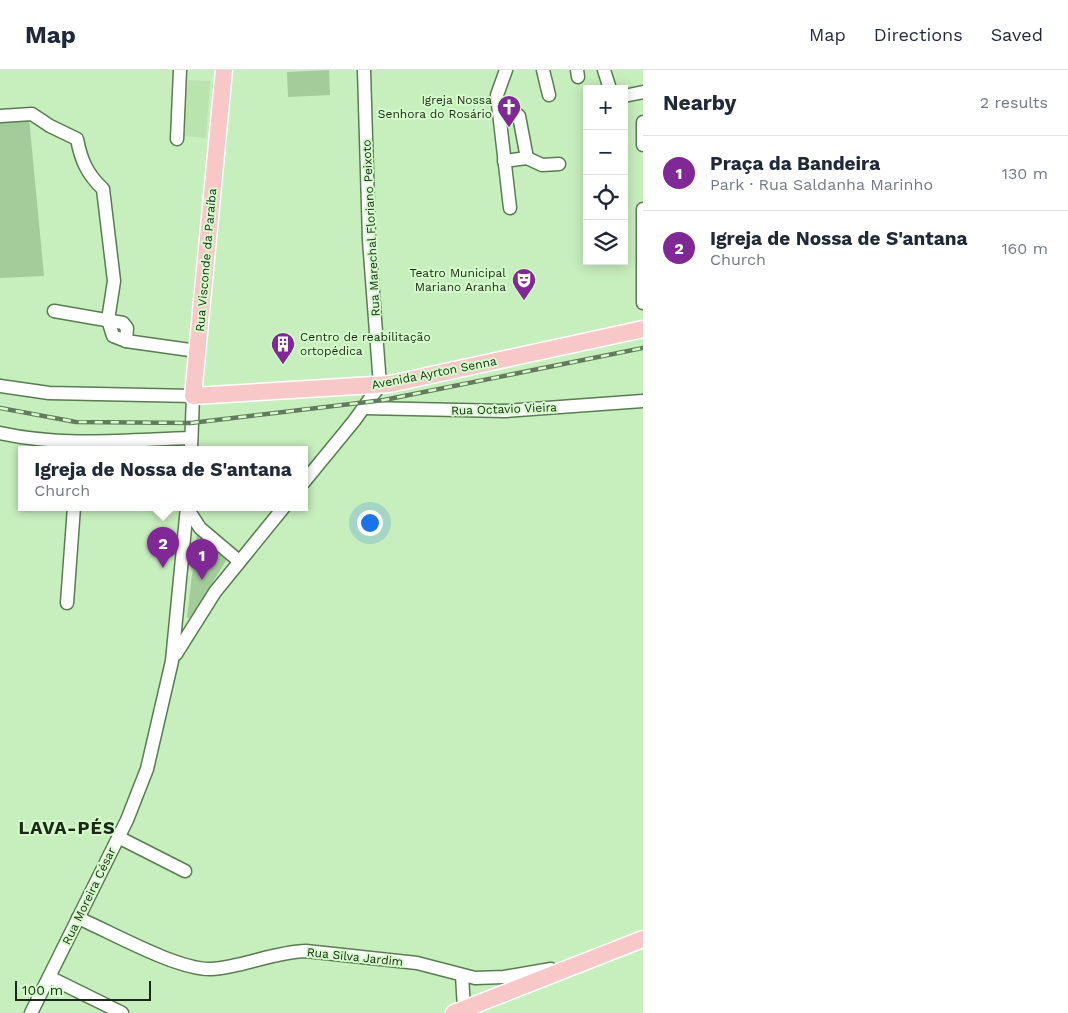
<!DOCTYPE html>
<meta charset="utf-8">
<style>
body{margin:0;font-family:"Work Sans",sans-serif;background:#f2f2f3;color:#1f2937}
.controls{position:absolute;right:15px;top:15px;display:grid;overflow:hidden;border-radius:0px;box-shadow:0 2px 12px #0003}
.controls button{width:45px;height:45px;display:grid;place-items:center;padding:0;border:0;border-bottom:1px solid #e0e1e3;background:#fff;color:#1f2937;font:25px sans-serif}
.scale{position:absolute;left:15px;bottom:12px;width:136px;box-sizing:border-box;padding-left:5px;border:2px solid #1a2816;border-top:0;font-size:14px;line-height:18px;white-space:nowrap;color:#1a2816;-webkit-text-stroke:4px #d4fbca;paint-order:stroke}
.you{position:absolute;left:369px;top:452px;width:18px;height:18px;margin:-12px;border:4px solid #fff;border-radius:50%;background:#1a73e8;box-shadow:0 0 0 8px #1a73e833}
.badge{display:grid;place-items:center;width:32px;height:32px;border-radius:50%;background:#802895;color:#fff;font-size:16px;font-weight:700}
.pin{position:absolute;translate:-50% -41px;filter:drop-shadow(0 1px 2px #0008)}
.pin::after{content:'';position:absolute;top:26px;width:18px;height:15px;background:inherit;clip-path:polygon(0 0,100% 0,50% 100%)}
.popup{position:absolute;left:18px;top:376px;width:290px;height:65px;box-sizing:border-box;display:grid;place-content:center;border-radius:0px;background:#fff;filter:drop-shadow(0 1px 4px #0005);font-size:16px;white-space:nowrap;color:#747a83}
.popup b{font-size:19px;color:#1f2937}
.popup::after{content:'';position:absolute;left:50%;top:100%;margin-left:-10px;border:10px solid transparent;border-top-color:#fff}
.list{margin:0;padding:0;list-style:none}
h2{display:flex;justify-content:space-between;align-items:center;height:65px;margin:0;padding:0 20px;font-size:21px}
h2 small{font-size:16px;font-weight:400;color:#747a83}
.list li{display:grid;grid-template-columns:32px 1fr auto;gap:15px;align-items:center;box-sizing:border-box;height:75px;padding:0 20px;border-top:1px solid #e0e1e3}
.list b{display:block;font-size:19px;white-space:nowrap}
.list p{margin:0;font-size:16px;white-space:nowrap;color:#747a83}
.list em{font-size:16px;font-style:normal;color:#747a83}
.icon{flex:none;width:28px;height:28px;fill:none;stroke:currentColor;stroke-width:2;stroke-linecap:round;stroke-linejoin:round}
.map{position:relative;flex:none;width:643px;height:943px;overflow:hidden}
header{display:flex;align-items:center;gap:30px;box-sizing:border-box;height:70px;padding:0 25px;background:#fff;border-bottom:1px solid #e0e1e3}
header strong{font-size:24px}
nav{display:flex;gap:28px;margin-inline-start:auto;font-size:18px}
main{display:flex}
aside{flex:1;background:#fff}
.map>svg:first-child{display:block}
.built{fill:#b9e4ae}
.green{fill:#a4cc9a}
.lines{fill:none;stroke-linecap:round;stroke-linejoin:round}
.minor-casing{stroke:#597c50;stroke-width:15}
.major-casing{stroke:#fff;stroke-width:19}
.minor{stroke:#fff;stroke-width:12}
.major{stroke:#f8c8c8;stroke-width:16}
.rail-casing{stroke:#627b5c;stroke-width:4.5}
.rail{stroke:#d4fbca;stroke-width:2.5;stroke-dasharray:8;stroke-linecap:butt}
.labels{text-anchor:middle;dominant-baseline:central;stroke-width:4;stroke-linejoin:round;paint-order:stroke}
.poi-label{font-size:12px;fill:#1a2816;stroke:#d4fbca;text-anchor:end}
.street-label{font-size:12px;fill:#1a2816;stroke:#d4fbca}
.district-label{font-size:18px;font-weight:bold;letter-spacing:1px;fill:#1a2816;stroke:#d4fbca}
</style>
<header>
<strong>Map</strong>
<nav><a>Map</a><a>Directions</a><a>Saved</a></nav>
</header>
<main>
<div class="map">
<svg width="643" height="943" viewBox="0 0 643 943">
<rect width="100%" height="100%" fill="#c7eebd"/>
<polygon class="built" points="188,10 210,11 206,68 184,66"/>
<g class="green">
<polygon points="329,0 330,25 288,27 287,2"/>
<polygon points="29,48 44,206 0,208 0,50"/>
<polygon points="197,464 227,489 190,549 187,547"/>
</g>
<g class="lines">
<g class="minor-casing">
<g id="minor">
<polyline points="506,0 497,25 510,138"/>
<polyline points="543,0 549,25"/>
<polyline points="577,0 578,7"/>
<polyline points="604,0 610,19"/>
<polyline points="624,26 643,22"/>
<polyline points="499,41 513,41 519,46 527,88"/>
<path d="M 0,46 L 32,44 L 50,56 L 77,69 C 81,90 87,104 103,119 L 114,211 L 108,250 L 113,266 L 126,271 L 197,281"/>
<polyline points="643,52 643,75"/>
<polyline points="177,69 180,0"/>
<polyline points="504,91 527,88 542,95 559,94"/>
<polyline points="643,139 643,233"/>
<polyline points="54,241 123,253 127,258 126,271"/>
<polyline points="0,316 49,323 193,326 191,379"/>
<polyline points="365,338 505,341 643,331"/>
<path d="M 0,363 C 64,377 127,370 191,368"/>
<polyline points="304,412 354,351 380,315 369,170 364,0"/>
<polyline points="187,438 200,458 239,491"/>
<polyline points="67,533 74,437"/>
<polyline points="176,584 215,522 284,437"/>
<polyline points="118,767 185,801"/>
<path d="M 78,848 C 111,862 177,900 211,899 C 243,897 273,882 306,881 L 417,893 L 475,908 L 504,907 L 551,899"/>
<polyline points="462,905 464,939"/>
<polyline points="49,907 122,943"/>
<polyline points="31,943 127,750 147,699 172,591 187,437"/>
</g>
</g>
<g class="major-casing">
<g id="major">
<polyline points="224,0 193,326 390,314 643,259"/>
<polyline points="454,943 643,869"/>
</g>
</g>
<use href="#minor" class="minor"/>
<use href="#major" class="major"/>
<g class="rail-casing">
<polyline id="rail" points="0,338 76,352 191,353 384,330 643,278"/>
</g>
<use href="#rail" class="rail"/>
</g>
<defs>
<g id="church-pin" transform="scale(1.25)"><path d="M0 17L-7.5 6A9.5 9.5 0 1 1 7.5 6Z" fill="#802895" stroke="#d4fbca"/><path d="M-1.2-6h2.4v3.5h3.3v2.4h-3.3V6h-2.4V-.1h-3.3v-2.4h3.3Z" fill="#fff"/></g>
<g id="theatre-pin" transform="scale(1.25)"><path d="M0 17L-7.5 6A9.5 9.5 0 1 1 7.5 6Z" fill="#802895" stroke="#d4fbca"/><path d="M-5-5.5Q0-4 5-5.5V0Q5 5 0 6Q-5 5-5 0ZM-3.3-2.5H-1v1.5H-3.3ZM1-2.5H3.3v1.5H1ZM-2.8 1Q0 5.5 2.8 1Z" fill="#fff"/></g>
<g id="building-pin" transform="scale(1.25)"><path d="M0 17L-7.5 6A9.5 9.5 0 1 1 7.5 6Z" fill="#802895" stroke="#d4fbca"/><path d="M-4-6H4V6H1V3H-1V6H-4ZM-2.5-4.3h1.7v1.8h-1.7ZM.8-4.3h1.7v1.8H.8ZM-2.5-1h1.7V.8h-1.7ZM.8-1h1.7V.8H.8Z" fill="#fff"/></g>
</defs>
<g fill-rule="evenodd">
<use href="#church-pin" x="509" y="37"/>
<use href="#theatre-pin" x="524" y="210"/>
<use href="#building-pin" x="283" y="274"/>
</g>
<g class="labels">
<g class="poi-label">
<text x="492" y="30">Igreja Nossa<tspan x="492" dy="14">Senhora do Rosário</tspan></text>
<text x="506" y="203">Teatro Municipal<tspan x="506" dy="14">Mariano Aranha</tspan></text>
<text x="300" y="267" text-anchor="start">Centro de reabilitação<tspan x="300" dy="14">ortopédica</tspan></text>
</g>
<g class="street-label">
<text transform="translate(371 158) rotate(-93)">Rua Marechal Floriano Peixoto</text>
<text transform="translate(206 190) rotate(-85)">Rua Visconde da Paraíba</text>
<text transform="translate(434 303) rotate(-11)">Avenida Ayrton Senna</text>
<text transform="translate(504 339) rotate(-2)">Rua Octavio Vieira</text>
<text transform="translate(89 826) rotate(-64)">Rua Moreira César</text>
<text transform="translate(355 887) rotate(6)">Rua Silva Jardim</text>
</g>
<g class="district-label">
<text x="67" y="757">LAVA-PÉS</text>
</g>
</g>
</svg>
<div class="controls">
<button>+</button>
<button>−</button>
<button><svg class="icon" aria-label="locate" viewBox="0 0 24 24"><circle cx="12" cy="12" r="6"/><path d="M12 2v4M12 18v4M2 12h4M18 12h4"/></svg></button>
<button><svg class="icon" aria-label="layers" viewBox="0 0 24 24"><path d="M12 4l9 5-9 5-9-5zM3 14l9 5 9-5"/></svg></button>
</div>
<div class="scale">100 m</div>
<div class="you"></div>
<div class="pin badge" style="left:202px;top:510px">1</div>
<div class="pin badge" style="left:163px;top:498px">2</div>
<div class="popup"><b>Igreja de Nossa de S'antana</b>Church</div>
</div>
<aside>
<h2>Nearby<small>2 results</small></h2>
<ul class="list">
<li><span class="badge">1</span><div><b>Praça da Bandeira</b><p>Park · Rua Saldanha Marinho</p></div><em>130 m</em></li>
<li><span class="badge">2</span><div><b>Igreja de Nossa de S'antana</b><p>Church</p></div><em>160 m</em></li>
</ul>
</aside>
</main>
